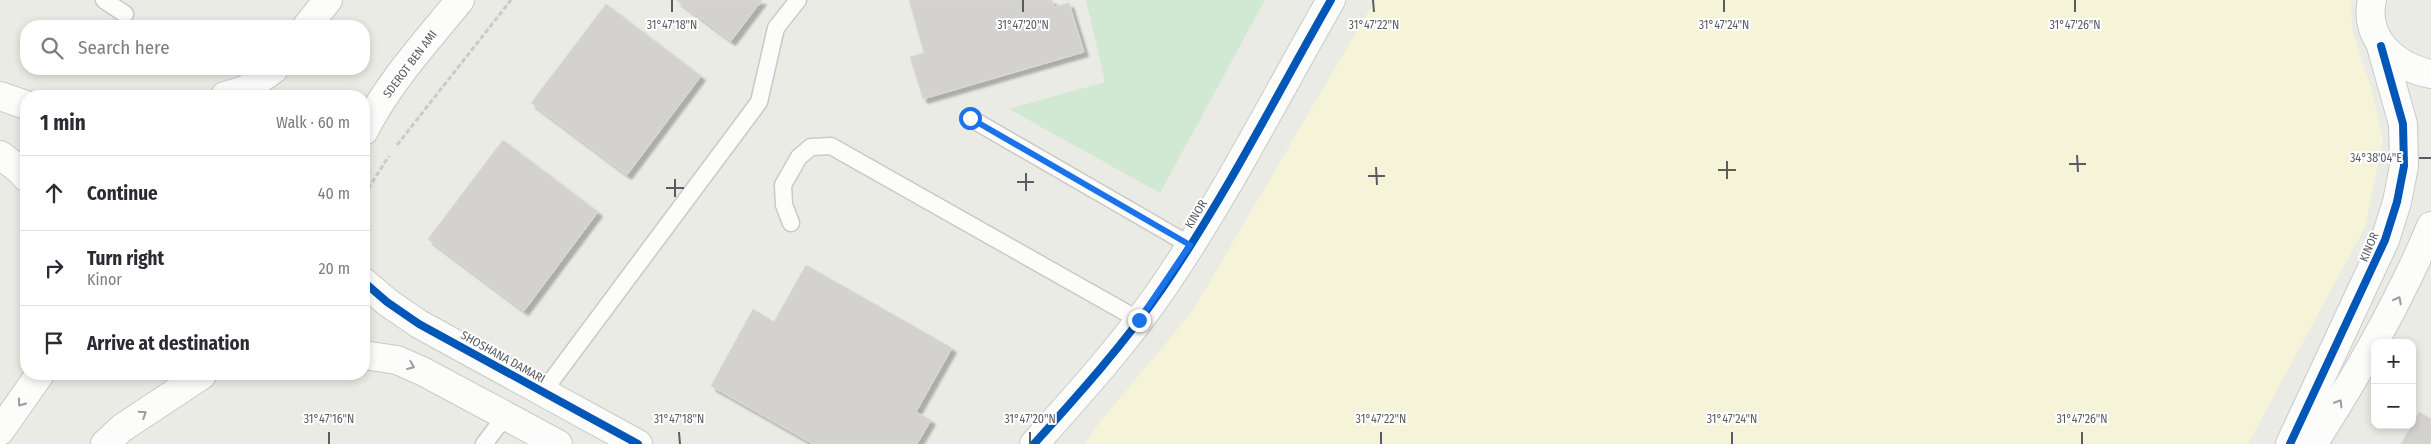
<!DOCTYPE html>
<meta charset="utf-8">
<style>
body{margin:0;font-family:"Fira Sans Condensed",sans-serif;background:#f2f2f3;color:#2b2b33}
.controls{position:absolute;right:15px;bottom:15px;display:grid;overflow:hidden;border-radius:10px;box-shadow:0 2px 8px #0003}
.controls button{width:45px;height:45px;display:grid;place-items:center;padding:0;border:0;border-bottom:1px solid #e1e1e2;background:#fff;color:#2b2b33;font:25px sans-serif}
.stop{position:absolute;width:15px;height:15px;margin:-11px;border:4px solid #1a73e8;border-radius:50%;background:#fff}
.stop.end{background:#1a73e8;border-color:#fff;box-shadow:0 1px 5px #0008}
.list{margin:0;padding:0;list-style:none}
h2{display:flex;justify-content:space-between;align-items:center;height:65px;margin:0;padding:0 20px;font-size:21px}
h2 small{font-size:16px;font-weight:400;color:#7c7c81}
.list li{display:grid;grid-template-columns:32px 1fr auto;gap:15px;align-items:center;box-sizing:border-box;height:75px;padding:0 20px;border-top:1px solid #e1e1e2}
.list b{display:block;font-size:19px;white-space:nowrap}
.list p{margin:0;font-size:16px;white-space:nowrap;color:#7c7c81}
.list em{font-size:16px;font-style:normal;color:#7c7c81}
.icon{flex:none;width:28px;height:28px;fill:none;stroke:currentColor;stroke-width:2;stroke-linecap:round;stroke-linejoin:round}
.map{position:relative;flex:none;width:2431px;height:444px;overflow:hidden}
.search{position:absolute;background:#fff;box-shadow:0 2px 8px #0003;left:20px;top:20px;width:350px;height:55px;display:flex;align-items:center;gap:12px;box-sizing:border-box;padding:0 18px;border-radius:20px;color:#7c7c81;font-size:19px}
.panel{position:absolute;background:#fff;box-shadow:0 2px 8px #0003;left:20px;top:90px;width:350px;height:290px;border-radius:20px}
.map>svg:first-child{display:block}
.green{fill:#d1e9d3}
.sand{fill:#f5f4d8}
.building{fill:#d3d2cf;stroke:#dadad4;filter:url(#shadow)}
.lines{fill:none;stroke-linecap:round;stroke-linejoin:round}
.service-casing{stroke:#c9c9c8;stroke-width:19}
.minor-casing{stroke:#c9c9c8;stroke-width:30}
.tertiary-casing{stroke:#c9c9c8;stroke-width:30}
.secondary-casing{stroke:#c8c8c8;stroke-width:30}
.path{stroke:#c7cccb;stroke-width:3;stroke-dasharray:5 2.5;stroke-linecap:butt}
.service{stroke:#fcfcfb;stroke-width:16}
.minor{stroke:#fcfcfb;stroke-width:28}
.tertiary{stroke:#fcfcfb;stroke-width:28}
.secondary{stroke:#fcfcfb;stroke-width:28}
.cycleway-casing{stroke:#fff;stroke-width:11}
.cycleway{stroke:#0057b8;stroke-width:8}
.oneway{stroke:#9b9ca0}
.route{stroke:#1a73e8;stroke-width:6}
.ticks{fill:none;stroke:#5a5c64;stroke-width:2}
.labels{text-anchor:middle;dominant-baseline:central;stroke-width:4;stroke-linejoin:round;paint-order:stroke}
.street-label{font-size:12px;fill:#5a5c64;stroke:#fff}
.ticks-label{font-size:12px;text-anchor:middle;fill:#5a5c64;stroke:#fff;stroke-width:4;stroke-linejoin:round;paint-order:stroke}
</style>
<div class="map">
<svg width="2431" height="444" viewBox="0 0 2431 444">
<defs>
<filter id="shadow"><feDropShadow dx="4.5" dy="4.5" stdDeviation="1" flood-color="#0004"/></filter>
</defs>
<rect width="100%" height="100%" fill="#ebebe5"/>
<polygon class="green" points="1086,0 1265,0 1160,193 1009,109 1105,82"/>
<polygon class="sand" points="1375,0 2351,0 2352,30 2371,88 2383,140 2365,227 2248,444 1084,444 1104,417 1192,312"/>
<g class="building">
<polygon points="676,0 762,0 731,41"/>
<polygon points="909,0 1052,0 1054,7 1069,3 1084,52 923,99 910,57 924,53"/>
<polygon points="606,4 701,76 627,175 531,103"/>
<polygon points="503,140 598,212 524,311 428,239"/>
<polygon points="806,265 952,348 916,412 931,420 917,444 813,444 711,386 753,309 774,322"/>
<polygon points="2419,412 2431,419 2431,444 2401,444"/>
</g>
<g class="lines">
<g class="service-casing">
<g id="service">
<polyline points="104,0 125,14"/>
<polyline points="970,118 1190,245"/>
<polyline points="791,223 784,205 783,185 799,157 811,147 831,146 1139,320"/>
<polyline points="543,392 759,102 776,28 798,0"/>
<polyline points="484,444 506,415"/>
</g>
</g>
<g class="minor-casing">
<g id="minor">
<path d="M 2372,0 C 2363,39 2396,67 2431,74"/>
<polyline points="364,282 387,302 419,324 638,444"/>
<polyline points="364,355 397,360 424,372 558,444"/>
<path d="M 1034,444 C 1079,394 1124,344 1162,289 C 1225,197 1276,96 1331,0"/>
<polyline points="2290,444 2385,240 2397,202 2404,166 2403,124 2381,46"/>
<path d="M 2313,444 C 2358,374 2399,303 2431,226"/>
</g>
</g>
<g class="tertiary-casing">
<g id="tertiary">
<polyline points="0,96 26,105"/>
<polyline points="0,155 21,171 26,177"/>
</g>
</g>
<g class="secondary-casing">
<g id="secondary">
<polyline points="307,26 328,0"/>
<polyline points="225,96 245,90 274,69"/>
<path d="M 364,131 C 388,83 426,42 460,0"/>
<polyline points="0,431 40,374"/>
<polyline points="105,444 122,428 202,375"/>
</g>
</g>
<g class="path">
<polyline points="397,145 511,0"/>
<polyline points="364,195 389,156"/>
</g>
<use href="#service" class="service"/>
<use href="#minor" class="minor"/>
<use href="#tertiary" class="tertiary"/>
<use href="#secondary" class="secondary"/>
<g class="cycleway-casing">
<g id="cycleway">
<polyline points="364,282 387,302 419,324 638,444"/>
<path d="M 1034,444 C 1079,394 1124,344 1162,289 C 1225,197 1276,96 1331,0"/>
<polyline points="2290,444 2385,240 2397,202 2404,166 2403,124 2381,46"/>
</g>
</g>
<use href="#cycleway" class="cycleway"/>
</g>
<defs><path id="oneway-chevron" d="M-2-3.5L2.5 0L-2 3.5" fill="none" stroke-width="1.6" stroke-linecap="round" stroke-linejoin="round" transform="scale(1.25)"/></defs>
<g class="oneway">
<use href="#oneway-chevron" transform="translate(2398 300) rotate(-62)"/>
<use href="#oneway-chevron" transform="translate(411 366) rotate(23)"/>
<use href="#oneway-chevron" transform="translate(21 403) rotate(125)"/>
<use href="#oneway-chevron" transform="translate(2339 403) rotate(-58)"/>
<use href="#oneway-chevron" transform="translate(143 414) rotate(-33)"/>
</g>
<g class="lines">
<polyline class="route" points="970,118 1190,245 1139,320"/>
</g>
<path class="ticks" d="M 672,0 L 672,12M 1023,0 L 1023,12M 1373,0 L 1374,12M 1724,0 L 1724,12M 2075,0 L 2075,12M 2077,155 L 2078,172M 2419,158 L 2431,158M 1727,161 L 1727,179M 2069,164 L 2086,164M 1376,167 L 1377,185M 1718,170 L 1736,170M 1026,173 L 1026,191M 1368,176 L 1385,176M 675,179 L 675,197M 1017,182 L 1034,182M 666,188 L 684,188M 329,432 L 329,444M 679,432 L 680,444M 1030,432 L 1030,444M 1381,432 L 1381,444M 1732,432 L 1732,444M 2082,432 L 2082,444"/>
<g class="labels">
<g class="street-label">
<text transform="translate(410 64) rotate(-53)">SDEROT BEN AMI</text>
<text transform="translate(1196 214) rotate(-59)">KINOR</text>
<text transform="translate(2369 247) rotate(-67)">KINOR</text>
<text transform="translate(503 357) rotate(29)">SHOSHANA DAMARI</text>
</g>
</g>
<g class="ticks-label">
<text x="672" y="29">31°47'18"N</text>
<text x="1023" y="29">31°47'20"N</text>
<text x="1374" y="29">31°47'22"N</text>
<text x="1724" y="29">31°47'24"N</text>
<text x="2075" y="29">31°47'26"N</text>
<text x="2376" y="162">34°38'04"E</text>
<text x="329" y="423">31°47'16"N</text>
<text x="679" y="423">31°47'18"N</text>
<text x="1030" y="423">31°47'20"N</text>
<text x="1381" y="423">31°47'22"N</text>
<text x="1732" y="423">31°47'24"N</text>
<text x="2082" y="423">31°47'26"N</text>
</g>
</svg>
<div class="controls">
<button>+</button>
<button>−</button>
</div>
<div class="stop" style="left:970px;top:118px"></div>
<div class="stop end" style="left:1139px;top:320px"></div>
<div class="search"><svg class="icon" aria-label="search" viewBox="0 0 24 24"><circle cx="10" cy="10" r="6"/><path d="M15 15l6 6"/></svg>Search here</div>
<section class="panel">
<h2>1 min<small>Walk · 60 m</small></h2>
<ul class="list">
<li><svg class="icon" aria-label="ahead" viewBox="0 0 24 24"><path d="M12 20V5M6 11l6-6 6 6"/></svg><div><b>Continue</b></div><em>40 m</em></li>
<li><svg class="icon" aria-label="right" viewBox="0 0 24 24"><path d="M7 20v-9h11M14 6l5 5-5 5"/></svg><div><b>Turn right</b><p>Kinor</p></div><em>20 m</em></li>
<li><svg class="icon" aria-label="arrive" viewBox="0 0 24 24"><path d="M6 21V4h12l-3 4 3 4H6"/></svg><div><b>Arrive at destination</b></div></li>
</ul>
</section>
</div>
